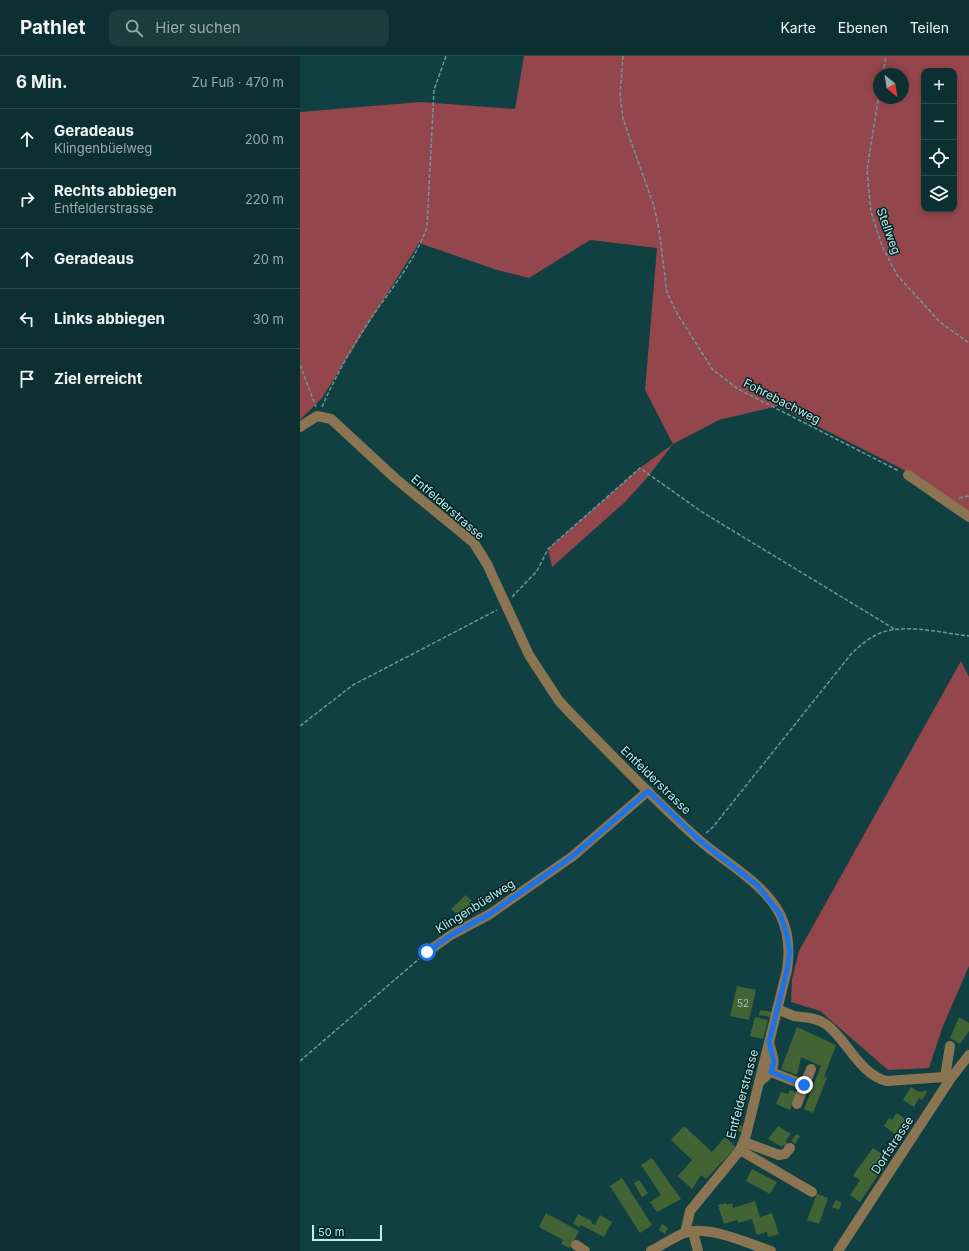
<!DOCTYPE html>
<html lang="de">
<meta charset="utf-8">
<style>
body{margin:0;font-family:Inter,sans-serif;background:#1a3c3d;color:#f1f3f6}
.controls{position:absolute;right:12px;top:12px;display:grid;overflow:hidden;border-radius:8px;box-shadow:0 2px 6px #0003}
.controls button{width:36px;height:36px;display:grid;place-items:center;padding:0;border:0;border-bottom:1px solid #2c4b4d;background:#0c3031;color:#f1f3f6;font:20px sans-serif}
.compass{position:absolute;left:573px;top:12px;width:36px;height:36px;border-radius:50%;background:#0c3031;box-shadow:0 2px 6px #0003;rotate:150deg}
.scale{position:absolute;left:12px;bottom:10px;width:70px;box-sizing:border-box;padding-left:4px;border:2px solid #c3ebeb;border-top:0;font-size:11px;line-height:14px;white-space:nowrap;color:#c3ebeb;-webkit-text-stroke:3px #002526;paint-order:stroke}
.stop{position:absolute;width:12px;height:12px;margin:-9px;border:3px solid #1a73e8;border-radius:50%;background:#fff}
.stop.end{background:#1a73e8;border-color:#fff;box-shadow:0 1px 4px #0008}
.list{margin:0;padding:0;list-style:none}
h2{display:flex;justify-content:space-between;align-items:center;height:52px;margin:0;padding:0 16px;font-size:17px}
h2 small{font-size:13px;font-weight:400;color:#9aa9ab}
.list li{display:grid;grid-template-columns:26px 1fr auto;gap:12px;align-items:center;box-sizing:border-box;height:60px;padding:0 16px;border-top:1px solid #2c4b4d}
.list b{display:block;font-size:15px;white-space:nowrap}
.list p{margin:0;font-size:13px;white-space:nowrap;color:#9aa9ab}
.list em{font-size:13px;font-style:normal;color:#9aa9ab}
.icon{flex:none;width:22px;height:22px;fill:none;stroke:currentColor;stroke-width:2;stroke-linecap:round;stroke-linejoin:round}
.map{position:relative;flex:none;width:669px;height:1195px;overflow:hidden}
header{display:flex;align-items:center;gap:24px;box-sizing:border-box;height:56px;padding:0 20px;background:#0c3031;border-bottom:1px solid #2c4b4d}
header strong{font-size:19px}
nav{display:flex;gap:22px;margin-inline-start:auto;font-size:14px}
.search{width:280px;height:36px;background:#1a3c3d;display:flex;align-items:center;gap:10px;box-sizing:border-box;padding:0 14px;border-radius:8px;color:#9aa9ab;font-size:15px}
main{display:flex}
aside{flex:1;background:#0c3031}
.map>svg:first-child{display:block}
.green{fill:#93464b;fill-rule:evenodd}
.building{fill:#426435}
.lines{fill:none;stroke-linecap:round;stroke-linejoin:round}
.path{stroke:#6c9898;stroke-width:1.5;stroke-dasharray:4 2;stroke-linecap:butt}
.minor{stroke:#8b7452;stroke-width:10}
.route{stroke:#1a73e8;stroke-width:5}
.labels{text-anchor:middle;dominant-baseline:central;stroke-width:3;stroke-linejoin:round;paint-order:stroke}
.number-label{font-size:10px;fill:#a3c9be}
.street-label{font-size:12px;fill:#c3ebeb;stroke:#002526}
</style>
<header>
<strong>Pathlet</strong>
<div class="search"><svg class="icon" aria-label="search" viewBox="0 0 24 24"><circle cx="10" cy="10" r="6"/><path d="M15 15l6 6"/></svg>Hier suchen</div>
<nav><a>Karte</a><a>Ebenen</a><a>Teilen</a></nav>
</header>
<main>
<aside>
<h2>6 Min.<small>Zu Fuß · 470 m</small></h2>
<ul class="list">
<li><svg class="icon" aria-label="ahead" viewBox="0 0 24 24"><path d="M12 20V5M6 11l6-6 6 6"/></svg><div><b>Geradeaus</b><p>Klingenbüelweg</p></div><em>200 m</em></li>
<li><svg class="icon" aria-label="right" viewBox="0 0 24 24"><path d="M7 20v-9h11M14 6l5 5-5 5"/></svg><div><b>Rechts abbiegen</b><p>Entfelderstrasse</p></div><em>220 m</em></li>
<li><svg class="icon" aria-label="ahead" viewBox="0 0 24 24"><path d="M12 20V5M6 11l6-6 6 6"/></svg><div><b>Geradeaus</b></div><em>20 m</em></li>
<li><svg class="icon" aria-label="left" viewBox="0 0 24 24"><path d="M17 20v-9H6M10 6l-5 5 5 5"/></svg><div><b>Links abbiegen</b></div><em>30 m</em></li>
<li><svg class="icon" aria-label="arrive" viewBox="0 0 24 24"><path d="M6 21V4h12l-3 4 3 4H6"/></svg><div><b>Ziel erreicht</b></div></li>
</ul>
</aside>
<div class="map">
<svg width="669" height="1195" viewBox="0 0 669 1195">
<rect width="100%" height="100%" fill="#104041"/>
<g class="green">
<path d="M 224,0 L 669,0 L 669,457 L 602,413 L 478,350 L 419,364 L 373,388 L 346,423 L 325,446 L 252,511 L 248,493 L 340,412 L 373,388 L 345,334 L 357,192 L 290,184 L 229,222 L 197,214 L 119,187 L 22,342 L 0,364 L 0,56 L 121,46 L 215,53 ZM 624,15 L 654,15 L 654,153 L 624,153 ZM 579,18 L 603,18 L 603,42 L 579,42 Z"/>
<polygon points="661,605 669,621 669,910 643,970 629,1012 588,1014 520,955 491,946 492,923 499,895"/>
</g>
<g class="building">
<polygon points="166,839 173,846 159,860 151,853"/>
<polygon points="437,930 456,934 449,964 430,960"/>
<polygon points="460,954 472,956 471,961 459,959"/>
<polygon points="455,961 468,964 463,983 450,980"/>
<polygon points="659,961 669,967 669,975 660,988 650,982"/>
<polygon points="497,971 536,989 524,1021 527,1022 513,1057 504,1053 521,1010 501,1001 497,1019 481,1013"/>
<polygon points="611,1031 617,1035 622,1036 624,1034 627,1036 622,1044 619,1042 614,1051 603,1044"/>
<polygon points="490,1034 497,1036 490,1054 476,1048 481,1036 488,1038"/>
<polygon points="597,1057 608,1065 600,1077 597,1075 595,1078 584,1070 589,1062 592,1064"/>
<polygon points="433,1067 445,1071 443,1077 431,1072"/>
<polygon points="384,1070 412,1096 425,1081 436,1091 406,1123 401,1119 392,1133 378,1120 392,1104 371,1084"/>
<polygon points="478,1070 491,1078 485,1086 488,1088 486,1091 483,1089 482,1091 468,1083"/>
<polygon points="496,1078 500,1080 495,1088 491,1085"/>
<polygon points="573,1092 589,1103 560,1146 550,1139 560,1124 554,1120 554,1118"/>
<polygon points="352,1102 381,1143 357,1156 350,1146 361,1139 341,1109"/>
<polygon points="452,1113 477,1126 470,1138 446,1125"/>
<polygon points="322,1122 352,1169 340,1177 310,1130"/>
<polygon points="339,1124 348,1137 342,1141 334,1127"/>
<polygon points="517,1138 528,1142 519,1168 507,1164"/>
<polygon points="536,1144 542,1147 539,1154 532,1151"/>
<polygon points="455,1145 460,1161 472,1157 479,1178 468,1181 467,1176 457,1179 452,1163 438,1167 437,1164 424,1168 418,1149 426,1147 427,1149 432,1147 433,1152"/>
<polygon points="246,1157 279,1175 270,1192 261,1188 263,1184 239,1171"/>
<polygon points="278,1158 292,1165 291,1167 295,1169 300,1159 312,1166 304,1181 281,1169 280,1171 273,1168"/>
<polygon points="362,1168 368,1172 365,1178 359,1174"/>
</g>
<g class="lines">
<g class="path">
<polyline points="323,0 320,38 323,63 354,150 359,173 367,237 378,259 413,314 438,333 599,415"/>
<polyline points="583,18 586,0"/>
<polyline points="579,38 567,114 571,156 582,190 597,219 640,266 669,287"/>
<polyline points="0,309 16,351"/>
<path d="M 22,351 C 34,323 50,295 66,270 C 87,237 114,208 127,171 L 134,34 L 146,0"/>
<polyline points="659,442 669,440"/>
<polyline points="212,541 237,515 248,493 340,412 402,456 596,574"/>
<polyline points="0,670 53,629 197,554"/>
<path d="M 406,777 L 413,771 L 552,597 C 561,589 571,580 583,576 C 609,568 642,577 669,580"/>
<polyline points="0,1005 119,903"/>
</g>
<g class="minor">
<path d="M 0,371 L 17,360 L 31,363 L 96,423 L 174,487 L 187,508 L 229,599 L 259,645 L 276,663 C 316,703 355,745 398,783 C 425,807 462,825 480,858 C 489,876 490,895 487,914 L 446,1079 L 440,1094 L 390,1155 L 385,1177"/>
<polyline points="608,419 669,461"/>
<polyline points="127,896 151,879 190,858 273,800 348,735"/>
<path d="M 477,953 C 482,955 488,958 494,960 C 506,962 516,961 527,969 C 547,984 560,1019 587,1025 L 645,1021 L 651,1022"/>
<polyline points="471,1016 504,1029"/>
<polyline points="645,1021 650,990"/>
<path d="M 459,1026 C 478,1012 475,1007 469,987"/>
<polyline points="497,1048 511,1013"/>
<polyline points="444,1086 479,1099 485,1098 490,1092"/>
<polyline points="440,1094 512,1136"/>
<polyline points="393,1176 398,1195"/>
<polyline points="276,1189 285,1195"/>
<path d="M 351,1195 C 362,1189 373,1182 384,1177 C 407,1168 449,1188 471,1195"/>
<polyline points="538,1195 651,1022 669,999"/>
</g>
</g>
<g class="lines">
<polyline class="route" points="127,896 151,879 190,858 273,800 348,735 398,783 457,829 480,858 487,879 490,896 487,914 469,986 474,1006 471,1016 504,1029"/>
</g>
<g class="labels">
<g class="number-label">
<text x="443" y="947">52</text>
</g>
<g class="street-label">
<text transform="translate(589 175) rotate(70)">Stellweg</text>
<text transform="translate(482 345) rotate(27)">Fohrebachweg</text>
<text transform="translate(148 451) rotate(41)">Entfelderstrasse</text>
<text transform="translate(356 724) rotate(44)">Entfelderstrasse</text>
<text transform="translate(175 850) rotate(-32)">Klingenbüelweg</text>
<text transform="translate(442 1038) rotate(-75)">Entfelderstrasse</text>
<text transform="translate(592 1089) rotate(-57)">Dorfstrasse</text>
</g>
</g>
</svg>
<div class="controls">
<button>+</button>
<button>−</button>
<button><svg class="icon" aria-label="locate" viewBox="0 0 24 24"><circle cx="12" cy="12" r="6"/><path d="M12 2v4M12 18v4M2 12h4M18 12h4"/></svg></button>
<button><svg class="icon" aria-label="layers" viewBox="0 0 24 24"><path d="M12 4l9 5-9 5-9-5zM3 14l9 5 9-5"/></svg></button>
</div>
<svg class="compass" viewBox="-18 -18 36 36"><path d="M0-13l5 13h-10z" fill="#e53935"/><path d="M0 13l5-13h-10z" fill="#9aa9ab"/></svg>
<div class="scale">50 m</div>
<div class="stop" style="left:127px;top:896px"></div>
<div class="stop end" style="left:504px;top:1029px"></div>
</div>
</main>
